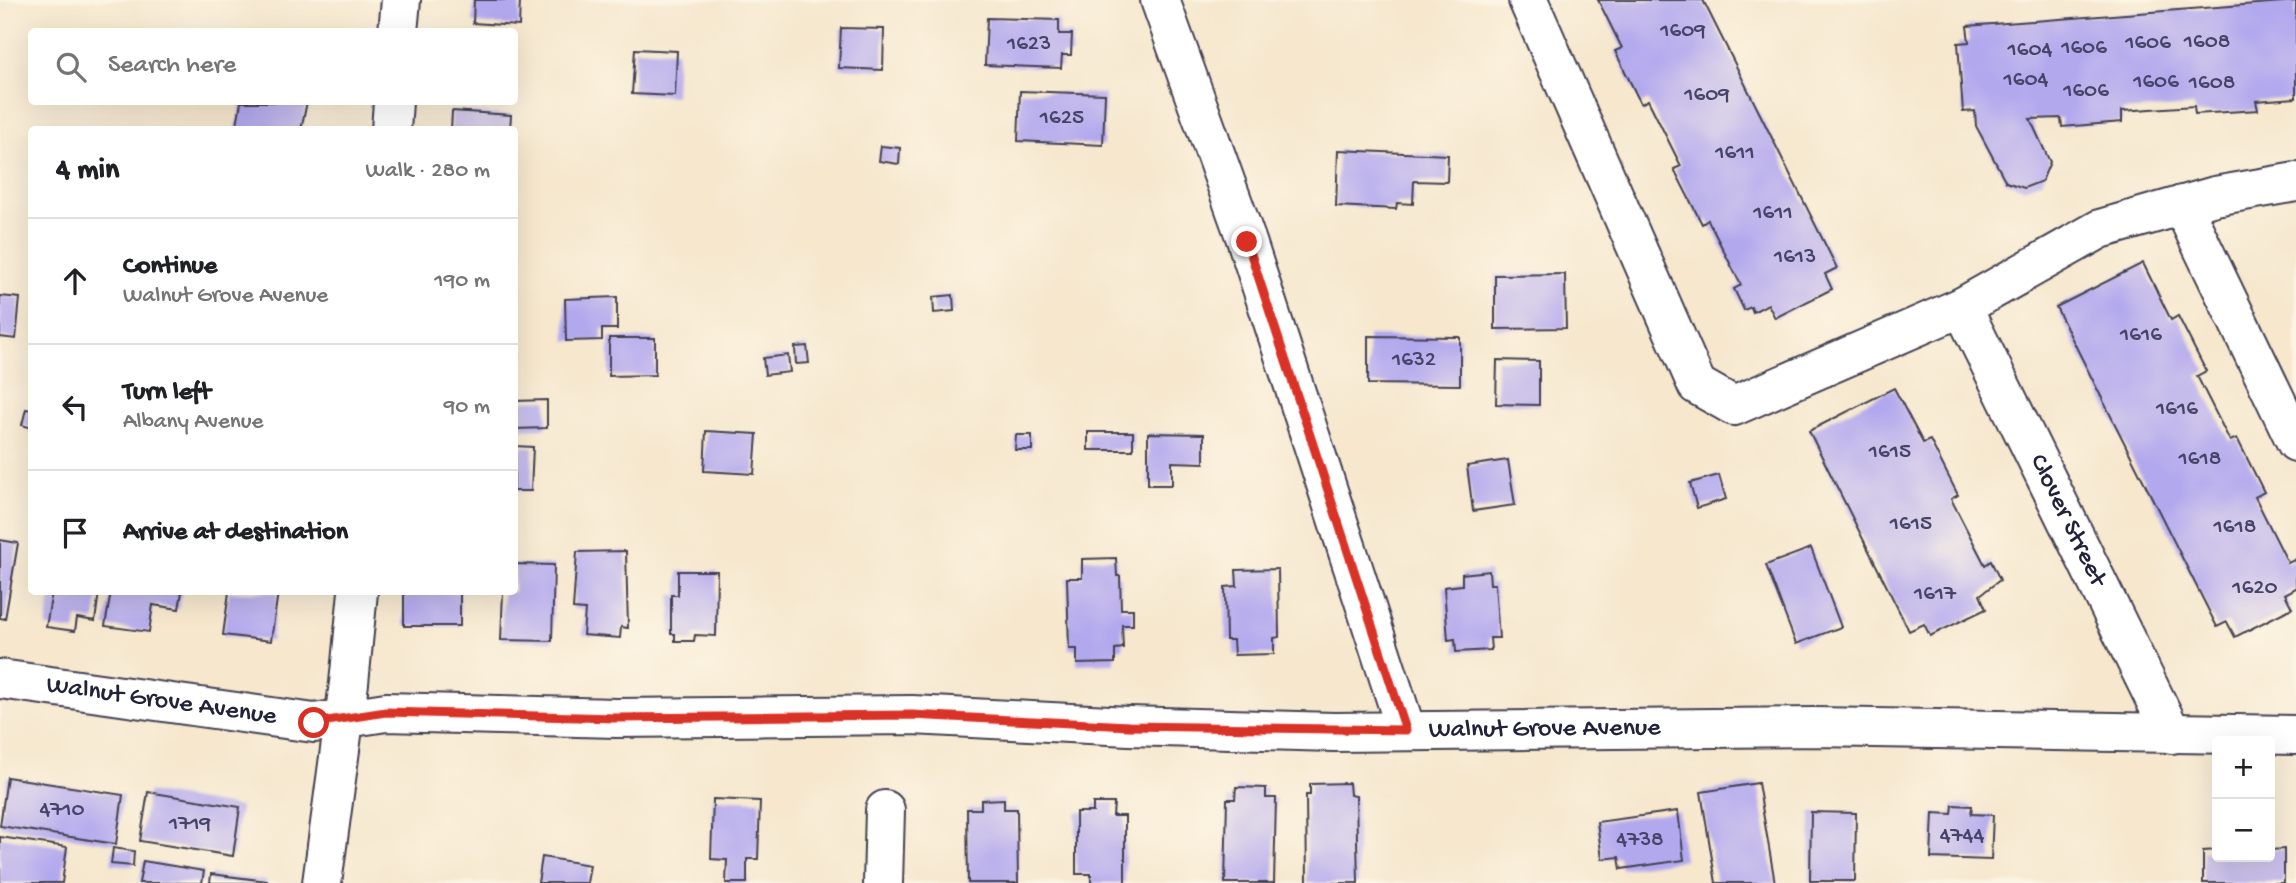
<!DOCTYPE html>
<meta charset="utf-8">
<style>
body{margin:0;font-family:"Gochi Hand",sans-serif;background:#f2f2f2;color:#202124}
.controls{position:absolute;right:21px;bottom:21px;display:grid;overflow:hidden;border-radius:7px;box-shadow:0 7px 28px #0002}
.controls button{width:63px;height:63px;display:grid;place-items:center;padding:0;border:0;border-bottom:2px solid #e0e0e0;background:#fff;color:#202124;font:35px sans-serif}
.stop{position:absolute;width:21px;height:21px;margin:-16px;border:5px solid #d93025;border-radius:50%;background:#fff}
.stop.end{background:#d93025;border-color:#fff;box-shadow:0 2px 7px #0008}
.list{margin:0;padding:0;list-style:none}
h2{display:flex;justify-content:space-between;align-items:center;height:91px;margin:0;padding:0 28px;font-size:30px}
h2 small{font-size:23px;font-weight:400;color:#757577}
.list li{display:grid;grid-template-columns:46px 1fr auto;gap:21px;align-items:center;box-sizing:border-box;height:126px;padding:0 28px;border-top:2px solid #e0e0e0}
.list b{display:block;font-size:26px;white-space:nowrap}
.list p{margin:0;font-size:23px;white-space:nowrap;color:#757577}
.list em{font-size:23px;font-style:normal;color:#757577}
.icon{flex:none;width:38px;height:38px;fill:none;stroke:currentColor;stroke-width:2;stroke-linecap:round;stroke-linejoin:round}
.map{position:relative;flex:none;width:2296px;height:883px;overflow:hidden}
.search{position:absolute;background:#fff;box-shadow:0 7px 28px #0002;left:28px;top:28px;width:490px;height:77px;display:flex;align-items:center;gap:18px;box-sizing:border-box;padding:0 24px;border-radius:7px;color:#757577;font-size:26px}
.panel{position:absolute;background:#fff;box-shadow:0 7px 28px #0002;left:28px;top:126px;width:490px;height:469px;border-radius:7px}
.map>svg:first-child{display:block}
.building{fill:#b2a8ee}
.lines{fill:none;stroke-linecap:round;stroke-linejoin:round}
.minor-casing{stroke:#424051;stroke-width:42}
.minor{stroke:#fff;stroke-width:38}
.route{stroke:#d93025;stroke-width:9}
.labels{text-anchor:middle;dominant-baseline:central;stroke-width:6;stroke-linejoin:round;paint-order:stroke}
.number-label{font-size:23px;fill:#464468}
.street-label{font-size:26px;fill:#22223b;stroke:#fcf5e5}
</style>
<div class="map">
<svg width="2296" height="883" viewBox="0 0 2296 883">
<rect width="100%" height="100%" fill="#fcf5e5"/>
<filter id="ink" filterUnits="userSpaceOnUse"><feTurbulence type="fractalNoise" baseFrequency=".0143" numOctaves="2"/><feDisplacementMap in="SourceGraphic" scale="14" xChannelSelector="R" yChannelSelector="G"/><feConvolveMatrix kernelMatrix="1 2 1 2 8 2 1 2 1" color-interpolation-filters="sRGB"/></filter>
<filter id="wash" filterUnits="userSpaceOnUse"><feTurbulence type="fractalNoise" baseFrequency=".00686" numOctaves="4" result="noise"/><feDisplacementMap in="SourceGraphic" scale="28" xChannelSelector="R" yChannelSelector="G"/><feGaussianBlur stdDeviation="1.57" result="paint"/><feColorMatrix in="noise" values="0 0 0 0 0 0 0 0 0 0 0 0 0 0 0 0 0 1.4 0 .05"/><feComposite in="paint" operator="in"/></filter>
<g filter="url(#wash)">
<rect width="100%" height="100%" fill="#f6e7cd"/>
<g id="blocks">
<g class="building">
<polygon points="474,0 520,0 519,26 473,23"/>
<polygon points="1598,0 1703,0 1837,268 1825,274 1832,289 1775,318 1768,304 1753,312 1751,307 1744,310 1734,289 1741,285 1708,220 1702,224 1674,169 1681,166 1648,100 1641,104 1615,51 1622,48"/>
<polygon points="2296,1 2296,98 2256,101 2258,110 2195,114 2194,106 2122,111 2122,122 2062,127 2061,118 2030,119 2050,162 2042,181 2024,188 2006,182 1976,126 1975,111 1963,112 1958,43 1969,42 1967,26"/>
<polygon points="987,18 1059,20 1059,34 1072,34 1071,55 1062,55 1061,68 985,65"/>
<polygon points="841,28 884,29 883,70 839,68"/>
<polygon points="635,49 677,51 675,96 632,94"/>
<polygon points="1020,91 1105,94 1103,145 1018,141"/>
<polygon points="241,102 307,102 301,130 236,130"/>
<polygon points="452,111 511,115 510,130 451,130"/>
<polygon points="881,146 900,148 899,164 879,161"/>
<polygon points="1338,150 1448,155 1447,182 1414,181 1413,204 1397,203 1396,209 1336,206"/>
<polygon points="2143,263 2171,320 2178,316 2206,371 2197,376 2230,441 2237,438 2264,492 2255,497 2288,563 2296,559 2296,588 2285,594 2292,608 2235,637 2227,622 2217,627 2056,307"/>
<polygon points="1565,274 1566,328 1495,329 1495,275"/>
<polygon points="953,295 954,311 934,313 933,297"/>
<polygon points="0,296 20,298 16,339 0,337"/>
<polygon points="617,297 617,329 602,329 602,340 566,341 565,299"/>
<polygon points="1368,336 1460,337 1460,385 1368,384"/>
<polygon points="609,338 655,338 655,375 609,376"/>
<polygon points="807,346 809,363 796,364 795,347"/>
<polygon points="788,355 790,372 765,375 763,358"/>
<polygon points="1497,360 1539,361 1539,405 1496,404"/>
<polygon points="1894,388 1923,443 1930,440 1958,495 1951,499 1985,565 1991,561 2000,580 1980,595 1986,609 1930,636 1924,624 1909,631 1809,431"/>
<polygon points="547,400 547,428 514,429 514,401"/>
<polygon points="26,409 32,410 32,428 22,425"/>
<polygon points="706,431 757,434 754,474 704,471"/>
<rect x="1088" y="432" width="45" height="18"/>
<polygon points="1148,433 1204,434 1204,463 1172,462 1172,485 1148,485"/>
<polygon points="1016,435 1032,435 1032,450 1015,450"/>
<polygon points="514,446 533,447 531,491 514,491"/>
<polygon points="1508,460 1515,505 1473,511 1467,466"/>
<polygon points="1719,475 1726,499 1697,508 1690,483"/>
<polygon points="0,540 18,543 5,619 0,618"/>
<polygon points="1811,548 1841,627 1796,644 1766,565"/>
<polygon points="626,551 628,628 621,627 620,638 583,635 585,610 573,609 577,552"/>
<polygon points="1116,558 1117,576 1120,576 1121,609 1133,609 1133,625 1122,625 1123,648 1115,649 1115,663 1077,664 1077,649 1069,649 1067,578 1082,578 1082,559"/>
<polygon points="514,564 554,565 552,641 501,640 503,592 514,592"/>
<polygon points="1278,569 1279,637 1274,638 1274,654 1234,655 1233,640 1226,640 1225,587 1237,586 1236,570"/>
<polygon points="678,571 717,571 716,636 695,635 694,641 675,641 675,634 671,634 671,595 678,595"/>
<polygon points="1489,571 1490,584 1495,584 1499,638 1490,638 1491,650 1456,652 1455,639 1448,640 1444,587 1462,585 1462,574"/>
<polygon points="52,592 99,592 95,621 77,618 75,631 46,627"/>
<polygon points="111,592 182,592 179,609 153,605 149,632 105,626"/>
<polygon points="229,592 278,592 271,641 223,635"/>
<rect x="404" y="592" width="56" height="34"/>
<polygon points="7,777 123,795 116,844 0,826"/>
<polygon points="1349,783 1350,795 1356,796 1358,883 1307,883 1306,795 1310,795 1310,784"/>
<polygon points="1758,783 1775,883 1716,883 1701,792"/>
<polygon points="1236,787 1266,788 1266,798 1276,798 1274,883 1225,883 1227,799 1235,799"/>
<polygon points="148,792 240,807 233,856 140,841"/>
<polygon points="713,799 760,801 758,859 747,859 747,883 726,883 727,860 711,859"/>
<polygon points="1004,799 1004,809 1017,809 1018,883 968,883 967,809 981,809 981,800"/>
<polygon points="1093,803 1114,803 1113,816 1125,816 1125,883 1091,883 1091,874 1076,874 1076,812 1093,812"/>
<polygon points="1953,805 1972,806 1971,814 1993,815 1991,860 1931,858 1933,813 1952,814"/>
<polygon points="1678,811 1684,860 1621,869 1619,857 1602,859 1597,822"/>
<polygon points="1811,812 1856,813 1855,881 1810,881"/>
<polygon points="0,837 67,847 62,883 0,883"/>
<polygon points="113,848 134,851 133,866 111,864"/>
<polygon points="2284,849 2284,883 2203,883 2203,851 2217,850 2217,857 2270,857 2270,850"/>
<polygon points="542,857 590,865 587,883 538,883"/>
<polygon points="143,861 204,871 202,883 139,883"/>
<polygon points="211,874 267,881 267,883 210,883"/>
</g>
</g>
</g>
<g filter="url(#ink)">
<use href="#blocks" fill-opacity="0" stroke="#424051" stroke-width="2"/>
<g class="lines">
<g class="minor-casing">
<g id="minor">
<polyline points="1160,0 1247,242 1406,730"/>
<polyline points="1528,0 1697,385 1734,406 1962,307 2100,229 2215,196 2296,182"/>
<polyline points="398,32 401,0"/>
<polyline points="391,130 393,102"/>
<polyline points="2182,205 2296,442"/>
<path id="s1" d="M 1962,307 L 2172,734"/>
<path id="s2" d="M 0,679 L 314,723 L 386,712 L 616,718 L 912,715 L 1129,726 L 1334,732 L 1814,727 L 2296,735"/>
<polyline points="322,883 349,683 358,592"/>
<polyline points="883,883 885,810"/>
</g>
</g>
<use href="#minor" class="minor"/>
</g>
</g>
<g class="lines" filter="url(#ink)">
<polyline class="route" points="314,723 386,712 616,718 912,715 1129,726 1406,730 1247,242"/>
</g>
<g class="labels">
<g class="number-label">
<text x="1683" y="31">1609</text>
<text x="2207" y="42">1608</text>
<text x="2148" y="43">1606</text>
<text x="1029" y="44">1623</text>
<text x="2084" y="48">1606</text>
<text x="2030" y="50">1604</text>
<text x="2026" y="80">1604</text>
<text x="2156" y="82">1606</text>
<text x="2212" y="83">1608</text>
<text x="2086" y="91">1606</text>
<text x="1707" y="95">1609</text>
<text x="1062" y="118">1625</text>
<text x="1735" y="153">1611</text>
<text x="1773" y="213">1611</text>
<text x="1795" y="257">1613</text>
<text x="2141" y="335">1616</text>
<text x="1414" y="360">1632</text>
<text x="2177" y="409">1616</text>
<text x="1890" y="452">1615</text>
<text x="2200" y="459">1618</text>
<text x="1911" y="524">1615</text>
<text x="2235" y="527">1618</text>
<text x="2255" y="588">1620</text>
<text x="1935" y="594">1617</text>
<text x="62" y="810">4710</text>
<text x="190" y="824">1719</text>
<text x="1962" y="836">4744</text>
<text x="1640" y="840">4738</text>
</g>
<g class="street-label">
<text stroke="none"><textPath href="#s1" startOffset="238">Clover Street</textPath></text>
<text stroke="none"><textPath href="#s2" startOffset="163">Walnut Grove Avenue</textPath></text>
<text stroke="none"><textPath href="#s2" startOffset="1549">Walnut Grove Avenue</textPath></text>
</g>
</g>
</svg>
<div class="controls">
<button>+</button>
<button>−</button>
</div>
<div class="stop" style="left:314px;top:723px"></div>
<div class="stop end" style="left:1247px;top:242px"></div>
<div class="search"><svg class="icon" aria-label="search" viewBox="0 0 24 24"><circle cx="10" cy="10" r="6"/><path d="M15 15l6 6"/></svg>Search here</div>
<section class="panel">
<h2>4 min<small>Walk · 280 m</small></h2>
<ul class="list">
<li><svg class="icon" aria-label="ahead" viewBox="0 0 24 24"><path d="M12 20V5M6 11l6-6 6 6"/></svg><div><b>Continue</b><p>Walnut Grove Avenue</p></div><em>190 m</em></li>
<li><svg class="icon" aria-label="left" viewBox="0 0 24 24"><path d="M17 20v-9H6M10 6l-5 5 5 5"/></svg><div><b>Turn left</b><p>Albany Avenue</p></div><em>90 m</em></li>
<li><svg class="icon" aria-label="arrive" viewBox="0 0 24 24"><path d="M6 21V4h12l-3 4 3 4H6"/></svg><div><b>Arrive at destination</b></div></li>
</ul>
</section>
</div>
